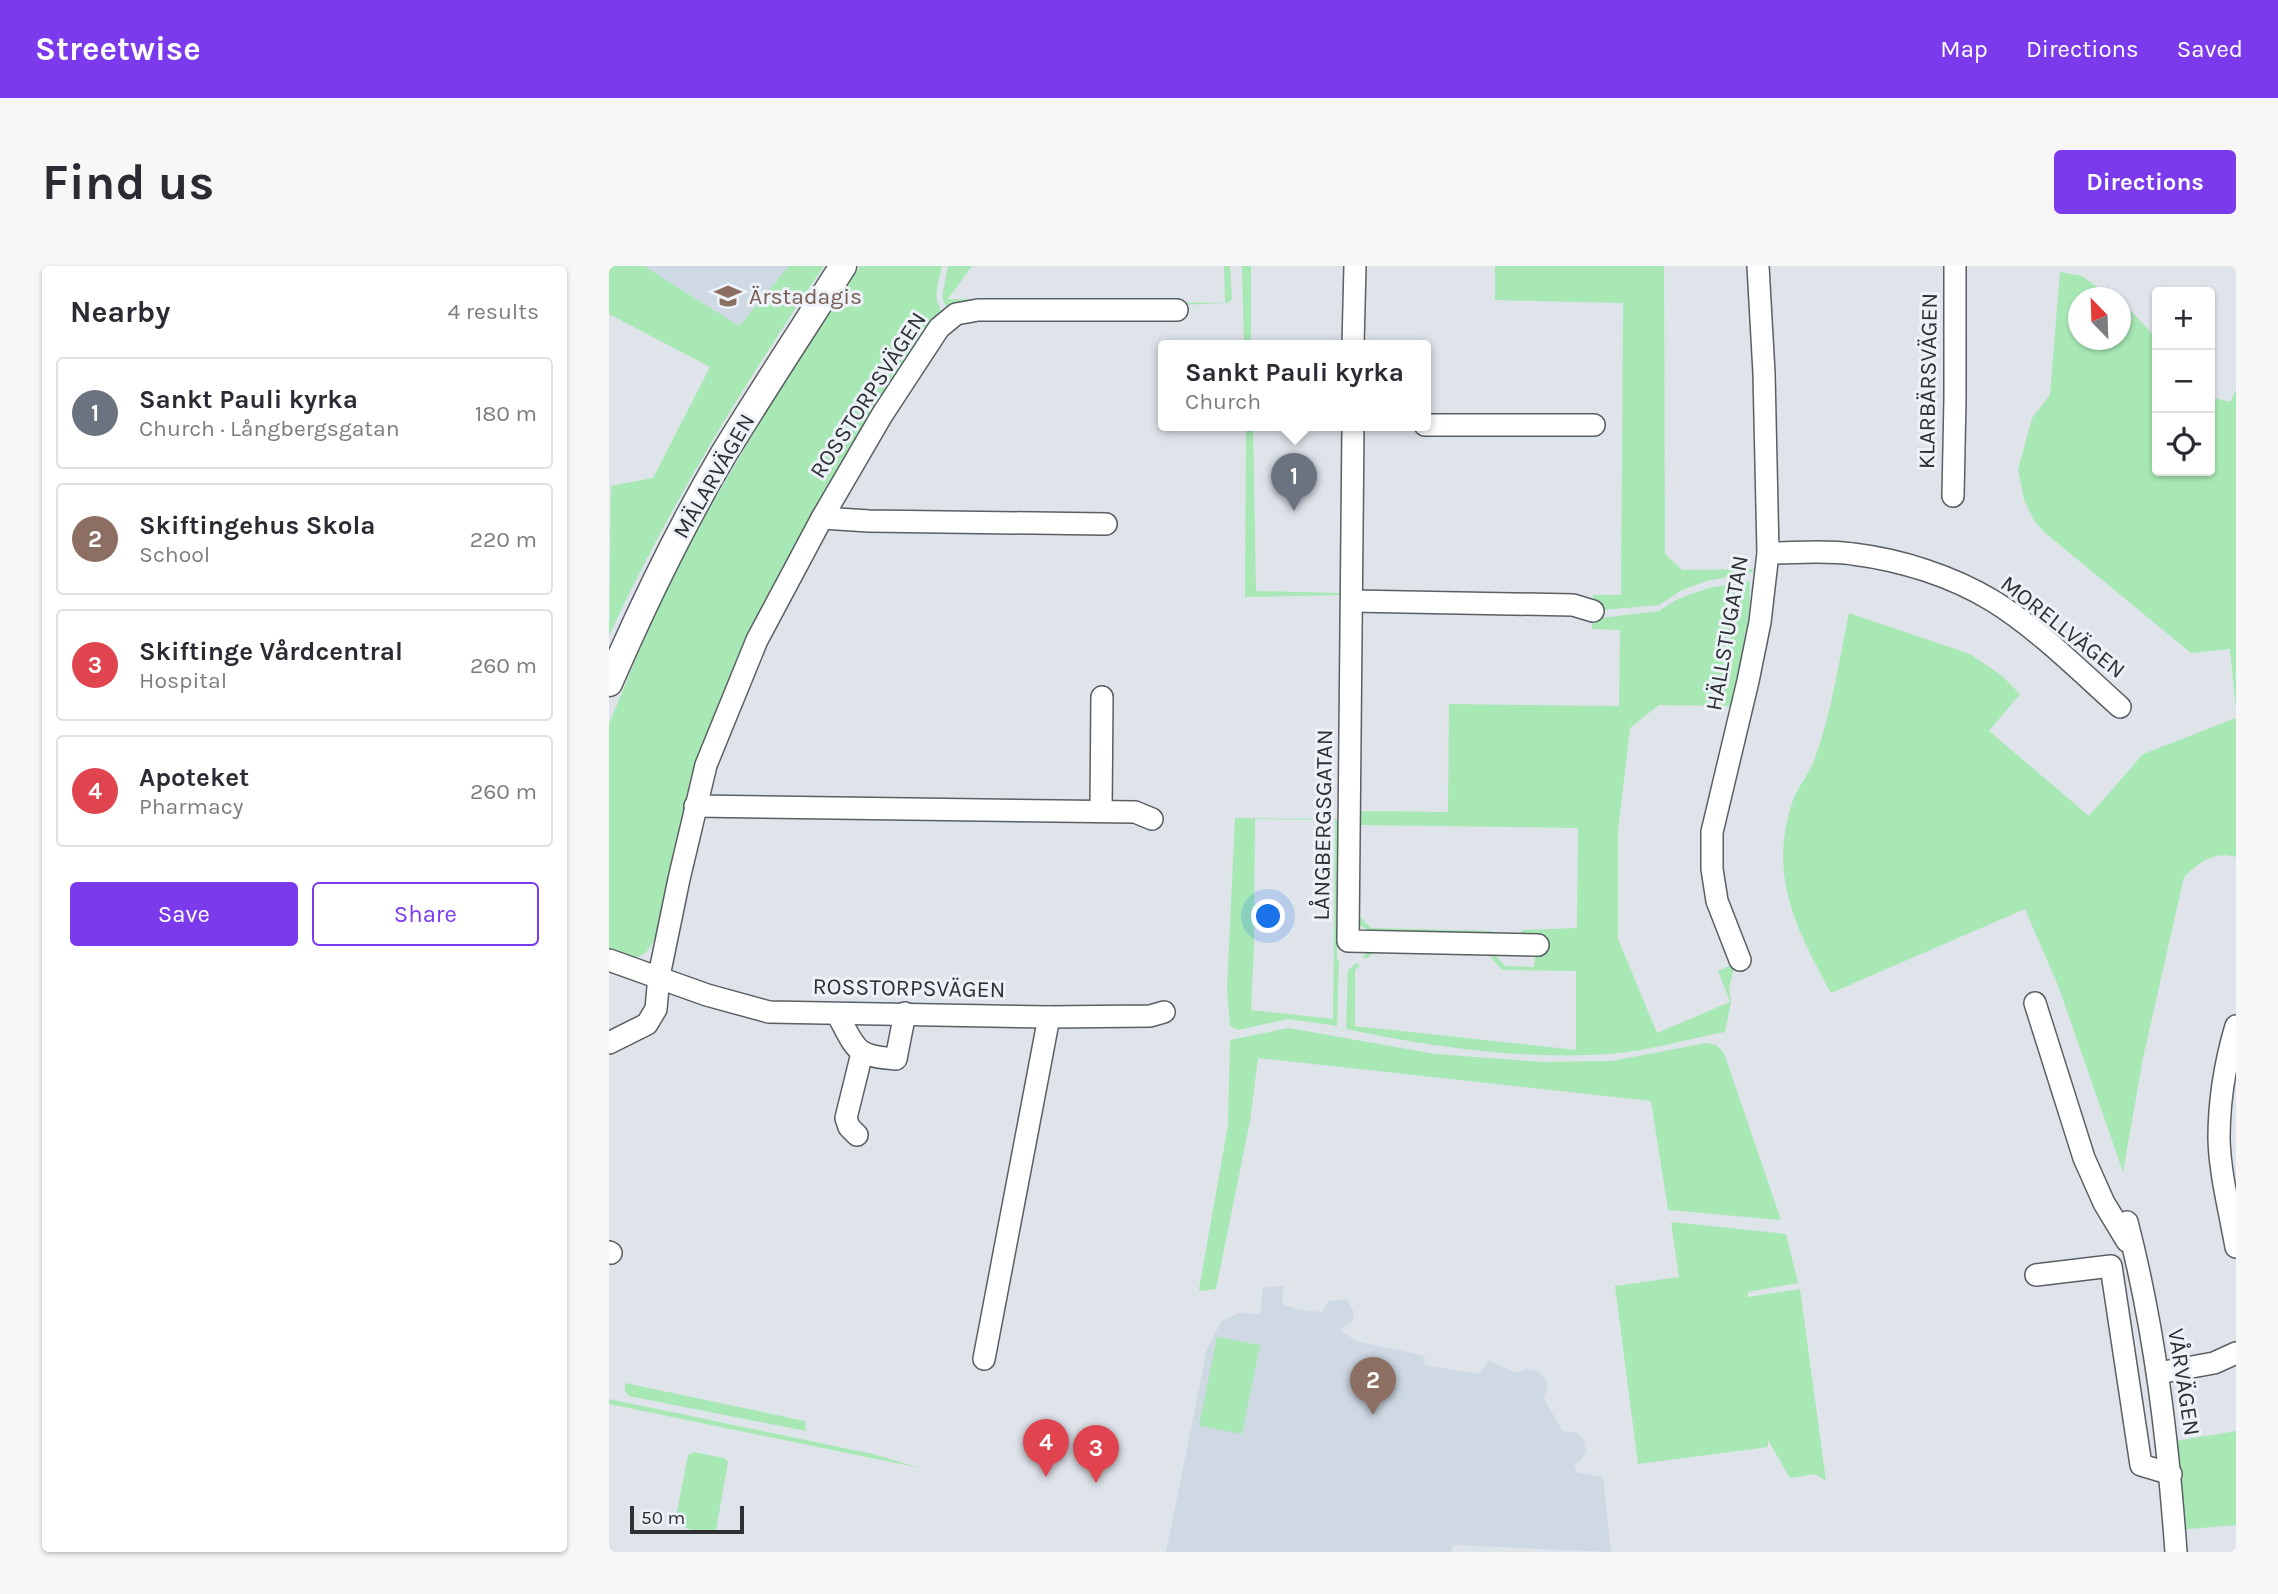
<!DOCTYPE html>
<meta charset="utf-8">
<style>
body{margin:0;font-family:Karla,sans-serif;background:#f7f7f7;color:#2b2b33}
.controls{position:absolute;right:21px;top:21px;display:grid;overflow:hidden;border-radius:7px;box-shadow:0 2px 5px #0004}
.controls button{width:63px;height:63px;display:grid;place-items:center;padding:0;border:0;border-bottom:2px solid #e1e1e2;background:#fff;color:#2b2b33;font:35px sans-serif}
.compass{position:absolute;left:1459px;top:21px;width:63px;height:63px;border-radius:50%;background:#fff;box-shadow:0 2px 5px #0004;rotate:337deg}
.scale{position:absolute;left:21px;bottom:18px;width:114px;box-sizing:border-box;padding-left:7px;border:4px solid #2e3033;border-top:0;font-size:19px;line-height:24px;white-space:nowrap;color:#2e3033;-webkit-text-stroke:5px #ecf2f8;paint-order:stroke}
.you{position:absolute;left:660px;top:651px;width:24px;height:24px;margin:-18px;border:5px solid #fff;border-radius:50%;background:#1a73e8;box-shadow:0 0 0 10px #1a73e833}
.badge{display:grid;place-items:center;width:46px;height:46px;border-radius:50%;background:#7c3aed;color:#fff;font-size:23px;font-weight:700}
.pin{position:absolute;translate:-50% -58px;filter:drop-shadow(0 2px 4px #0008)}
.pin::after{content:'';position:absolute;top:37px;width:24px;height:21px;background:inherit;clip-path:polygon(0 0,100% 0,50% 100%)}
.popup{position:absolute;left:549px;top:74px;width:273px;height:91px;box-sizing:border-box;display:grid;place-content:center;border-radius:7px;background:#fff;filter:drop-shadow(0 2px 5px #0005);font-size:23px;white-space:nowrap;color:#7c7c81}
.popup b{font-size:26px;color:#2b2b33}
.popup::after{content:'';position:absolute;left:50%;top:100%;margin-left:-14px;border:14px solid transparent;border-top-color:#fff}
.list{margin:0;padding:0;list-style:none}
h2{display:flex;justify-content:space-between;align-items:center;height:91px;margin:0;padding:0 28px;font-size:30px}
h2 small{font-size:23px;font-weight:400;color:#7c7c81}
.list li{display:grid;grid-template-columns:46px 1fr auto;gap:21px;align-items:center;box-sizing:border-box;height:112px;margin:0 14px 14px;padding:0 14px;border:2px solid #e1e1e2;border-radius:7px}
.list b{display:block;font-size:26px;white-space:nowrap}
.list p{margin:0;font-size:23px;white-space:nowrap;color:#7c7c81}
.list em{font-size:23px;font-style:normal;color:#7c7c81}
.actions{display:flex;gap:14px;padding:21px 28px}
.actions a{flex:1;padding:16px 0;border:2px solid #7c3aed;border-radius:7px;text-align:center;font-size:24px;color:#7c3aed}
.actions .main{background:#7c3aed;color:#fff}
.icon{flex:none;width:38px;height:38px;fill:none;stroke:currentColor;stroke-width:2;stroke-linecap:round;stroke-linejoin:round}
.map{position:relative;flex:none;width:1627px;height:1286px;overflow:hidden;border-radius:7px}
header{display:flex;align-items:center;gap:42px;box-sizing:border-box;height:98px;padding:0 35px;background:#7c3aed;color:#fff}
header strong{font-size:33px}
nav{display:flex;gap:38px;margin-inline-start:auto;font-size:24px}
.intro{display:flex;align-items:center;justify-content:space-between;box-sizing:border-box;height:168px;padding:0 42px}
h1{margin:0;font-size:49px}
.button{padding:18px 32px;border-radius:7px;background:#7c3aed;color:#fff;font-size:24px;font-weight:700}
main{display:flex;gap:42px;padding:0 42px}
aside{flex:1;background:#fff;border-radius:7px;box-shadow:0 2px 5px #0004}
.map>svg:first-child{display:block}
.built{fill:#ced9e4}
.green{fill:#a7e8b4;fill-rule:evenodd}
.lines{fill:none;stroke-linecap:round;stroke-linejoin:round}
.minor-casing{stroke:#5a5f64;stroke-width:24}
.major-casing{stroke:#5a5f64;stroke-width:29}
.minor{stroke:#fff;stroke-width:21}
.major{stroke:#fff;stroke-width:26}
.labels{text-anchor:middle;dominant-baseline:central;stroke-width:6;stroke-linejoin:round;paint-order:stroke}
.education-label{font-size:23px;fill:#785e54;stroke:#ecf2f8;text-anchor:start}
.street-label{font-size:23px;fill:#2e3033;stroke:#ecf2f8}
</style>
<header>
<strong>Streetwise</strong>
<nav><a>Map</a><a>Directions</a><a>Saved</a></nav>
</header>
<div class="intro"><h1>Find us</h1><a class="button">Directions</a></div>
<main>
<aside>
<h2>Nearby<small>4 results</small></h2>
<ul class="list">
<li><span class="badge" style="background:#6b7280">1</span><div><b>Sankt Pauli kyrka</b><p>Church · Långbergsgatan</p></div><em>180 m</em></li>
<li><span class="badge" style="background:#8d6e63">2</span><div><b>Skiftingehus Skola</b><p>School</p></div><em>220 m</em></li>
<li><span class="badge" style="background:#e0444e">3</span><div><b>Skiftinge Vårdcentral</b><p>Hospital</p></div><em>260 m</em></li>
<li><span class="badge" style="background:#e0444e">4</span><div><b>Apoteket</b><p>Pharmacy</p></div><em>260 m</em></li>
</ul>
<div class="actions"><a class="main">Save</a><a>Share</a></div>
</aside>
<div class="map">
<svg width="1627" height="1286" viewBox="0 0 1627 1286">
<rect width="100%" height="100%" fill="#dfe4eb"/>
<g class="built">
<polygon points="35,0 180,0 130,60"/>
<polygon points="675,1020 673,1038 691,1044 713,1046 720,1035 737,1033 745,1046 743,1056 731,1064 747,1075 816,1090 815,1099 870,1108 880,1095 908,1107 918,1103 930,1106 939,1117 935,1133 954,1165 968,1167 975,1174 977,1186 971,1196 965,1199 967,1206 994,1211 1002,1286 844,1279 842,1286 557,1286 598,1083 612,1056 630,1047 651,1048 654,1021"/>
</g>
<g class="green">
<path d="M 0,0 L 35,0 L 130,60 L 180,0 L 215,0 C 135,118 60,240 0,370 L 2,220 L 44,212 L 101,101 L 0,48 Z"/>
<path d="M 251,0 L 333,0 C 330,15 323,31 332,44 L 272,131 L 218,220 L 147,357 L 84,507 L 46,672 C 34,698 23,693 0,684 L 0,458 L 44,351 L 83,272 L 194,83 Z"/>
<polygon points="339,0 363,0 339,33 616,37 615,0 621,0 623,33 619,37 568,39 346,37 337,41 333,31"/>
<polygon points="633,0 642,0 642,79 635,79"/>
<polygon points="886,0 1055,0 1056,288 1073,304 1145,303 1143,306 1098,315 1073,324 1050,339 983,345 984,329 1012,329 1014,37 886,34"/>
<polygon points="1451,6 1473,10 1502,31 1470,32 1470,74 1512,74 1512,38 1523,46 1548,73 1548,205 1601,205 1601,131 1621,136 1627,124 1627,443 1621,383 1582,387 1435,266 1424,253 1415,233 1409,204 1423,152 1441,129"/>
<polygon points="637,159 644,159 647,325 732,327 732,329 636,331"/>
<path d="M 1141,315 L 1140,348 L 1123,440 L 1050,439 L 1021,462 L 1009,565 L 1009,673 L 1048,767 L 1121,736 L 1109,705 L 1126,697 L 1120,723 L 1122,736 L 1116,766 C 1078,773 1040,785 1001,788 C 912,794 824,781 737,763 L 739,704 L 747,697 L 751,700 L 746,704 L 746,760 L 967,784 L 967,705 L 893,704 L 879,688 L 764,687 L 757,693 L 753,691 L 761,684 L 884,687 L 896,700 L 925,701 L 928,669 L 912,667 L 913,664 L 968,662 L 969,562 L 751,559 L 748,648 L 762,662 L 883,665 L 883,668 L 762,665 L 750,659 L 747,652 L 750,545 L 839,546 L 840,438 L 1010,440 L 1011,364 L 983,363 L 983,353 L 1050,345 L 1065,335 L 1079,329 L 1100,322 Z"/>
<path d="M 1240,347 L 1361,388 L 1392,409 L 1411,428 L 1380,465 L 1480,550 L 1534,488 L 1627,452 L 1627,591 C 1604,585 1591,596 1575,611 L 1534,792 L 1514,906 L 1450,722 L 1416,643 L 1222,727 C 1188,664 1160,613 1182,540 C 1187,523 1200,509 1206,492 C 1223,445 1230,395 1240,347 Z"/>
<path d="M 626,552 L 729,553 L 728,694 L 730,694 L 728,760 L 679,753 L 629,764 L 621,760 L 618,722 ZM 646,553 L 726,554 L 724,753 L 642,744 L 645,679 Z"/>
<polygon points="680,762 826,788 934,796 1003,795 1097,777 1107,779 1115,787 1172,954 1059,944 1042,835 649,792 641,855 607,1023 591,1025 590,1023 619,859 621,774"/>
<polygon points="1062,956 1177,968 1189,1017 1139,1026 1139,1031 1191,1023 1217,1215 1206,1208 1181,1212 1159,1174 1159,1181 1029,1198 1006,1020 1070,1011"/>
<polygon points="608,1071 651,1079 633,1168 590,1160"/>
<polygon points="16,1117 196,1155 197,1165 20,1130 16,1125"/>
<polygon points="0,1133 264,1188 311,1202 0,1138"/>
<polygon points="1627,1165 1627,1259 1568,1264 1561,1176"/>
<path d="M 85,1186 L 115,1192 L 119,1196 L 107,1264 C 96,1268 74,1263 66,1256 L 79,1189 Z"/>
</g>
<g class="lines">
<g class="minor-casing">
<g id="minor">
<polyline points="744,79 746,0"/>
<polyline points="744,159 739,675 929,679"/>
<polyline points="816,159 985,159"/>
<polyline points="1344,230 1346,132 1346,0"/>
<polyline points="213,252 260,255 497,258"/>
<path d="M 1159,287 C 1187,287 1217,284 1244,288 C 1292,294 1343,310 1384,335 C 1428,362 1473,407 1511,441"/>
<polyline points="743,335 964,339 984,345"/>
<polyline points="86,540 526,546 543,553"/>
<polyline points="492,545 493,431"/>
<polyline points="0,694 98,729 160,746 440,751 541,750 555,746"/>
<polyline points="1131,694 1108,635 1103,603 1103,566 1139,415 1151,356 1159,287 1155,107 1149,0"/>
<polyline points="1426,737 1475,892 1495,937 1518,975"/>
<path d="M 228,748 C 248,783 244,790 287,793 L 296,747"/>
<path d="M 1627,760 C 1616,797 1610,834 1610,873 C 1611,909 1621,946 1627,981"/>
<polyline points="0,777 38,758 47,743 50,710 70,613 97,499 148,374 213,252 273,149 330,62 347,48 369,44 568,44"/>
<polyline points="248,869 240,861 237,852 253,787"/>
<path d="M 1518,956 C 1546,1064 1559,1175 1567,1286"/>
<polyline points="0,986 2,987"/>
<polyline points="1427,1009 1502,1000 1532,1199 1562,1208"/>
<polyline points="375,1093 440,751"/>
<polyline points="1549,1107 1605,1097 1627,1087"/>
</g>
</g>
<g class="major-casing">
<path id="major" d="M 0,417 C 34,339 71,262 114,189 C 153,125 194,63 234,0"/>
</g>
<use href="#minor" class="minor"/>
<use href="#major" class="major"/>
</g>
<defs>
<g id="school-bare" transform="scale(2.1)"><path d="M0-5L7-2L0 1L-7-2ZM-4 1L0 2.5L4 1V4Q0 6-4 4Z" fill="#8d6e63" stroke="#ecf2f8" stroke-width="2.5" paint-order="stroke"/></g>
</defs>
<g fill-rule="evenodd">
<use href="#school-bare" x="119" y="30"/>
</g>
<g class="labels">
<g class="education-label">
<text x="140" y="30">Ärstadagis</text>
</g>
<g class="street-label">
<text transform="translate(1319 115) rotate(-89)">KLARBÄRSVÄGEN</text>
<text transform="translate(259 129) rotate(-57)">ROSSTORPSVÄGEN</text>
<text transform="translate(105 210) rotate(-60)">MÄLARVÄGEN</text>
<text transform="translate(1454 361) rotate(38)">MORELLVÄGEN</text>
<text transform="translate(1118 367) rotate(-80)">HÄLLSTUGATAN</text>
<text transform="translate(714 559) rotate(-89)">LÅNGBERGSGATAN</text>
<text transform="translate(300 722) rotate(1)">ROSSTORPSVÄGEN</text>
<text transform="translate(1575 1116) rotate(81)">VÅRVÄGEN</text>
</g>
</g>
</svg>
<div class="controls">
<button>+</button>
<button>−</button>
<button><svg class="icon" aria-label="locate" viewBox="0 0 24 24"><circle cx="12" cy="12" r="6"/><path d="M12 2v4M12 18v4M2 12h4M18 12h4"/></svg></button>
</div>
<svg class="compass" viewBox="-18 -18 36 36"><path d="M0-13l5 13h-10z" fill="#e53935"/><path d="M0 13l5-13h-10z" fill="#7c7c81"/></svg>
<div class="scale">50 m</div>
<div class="you"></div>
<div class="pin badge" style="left:685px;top:245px;background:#6b7280">1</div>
<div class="popup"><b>Sankt Pauli kyrka</b>Church</div>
<div class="pin badge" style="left:764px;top:1149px;background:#8d6e63">2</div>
<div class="pin badge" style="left:487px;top:1217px;background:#e0444e">3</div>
<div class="pin badge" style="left:437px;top:1211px;background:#e0444e">4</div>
</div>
</main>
